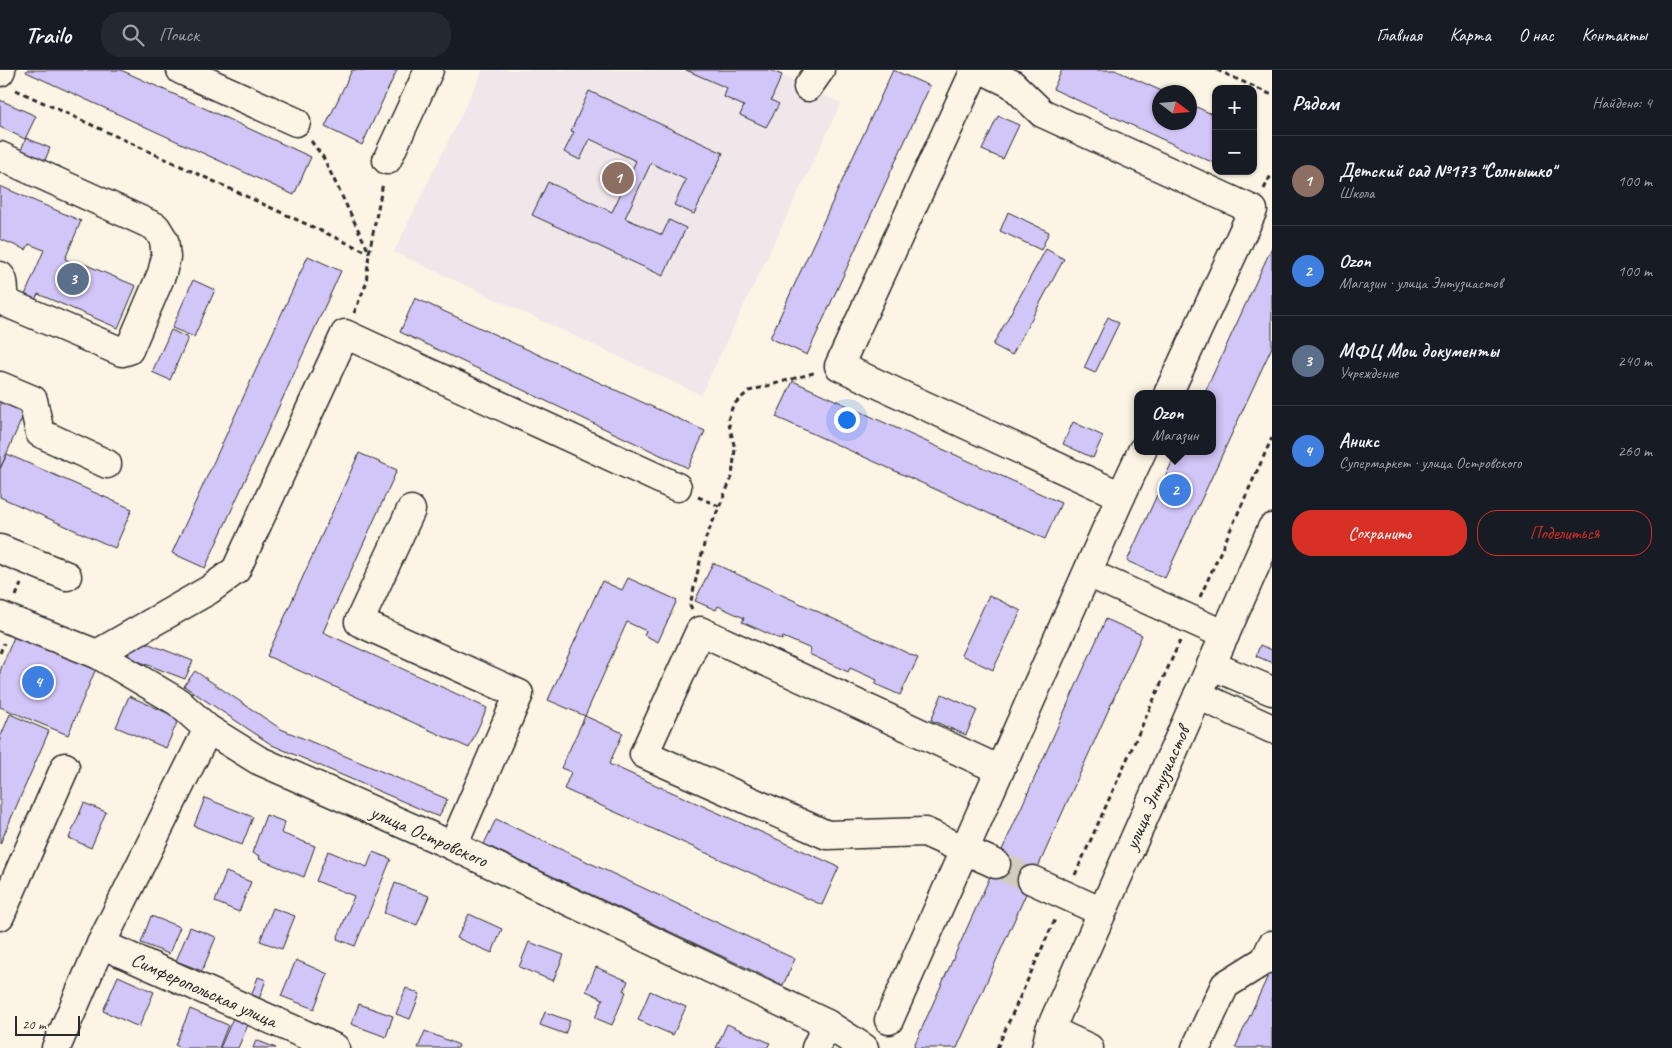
<!DOCTYPE html>
<html lang="ru">
<meta charset="utf-8">
<style>
body{margin:0;font-family:Caveat,sans-serif;background:#242831;color:#f1f3f6}
.controls{position:absolute;right:15px;top:15px;display:grid;overflow:hidden;border-radius:10px;box-shadow:0 1px 4px #0004}
.controls button{width:45px;height:45px;display:grid;place-items:center;padding:0;border:0;border-bottom:1px solid #363941;background:#171b24;color:#f1f3f6;font:25px sans-serif}
.compass{position:absolute;left:1152px;top:15px;width:45px;height:45px;border-radius:50%;background:#171b24;box-shadow:0 1px 4px #0004;rotate:106deg}
.scale{position:absolute;left:15px;bottom:12px;width:65px;box-sizing:border-box;padding-left:5px;border:2px solid #2b2b2b;border-top:0;font-size:14px;line-height:18px;white-space:nowrap;color:#2b2b2b;-webkit-text-stroke:4px #fcf5e5;paint-order:stroke}
.you{position:absolute;left:846px;top:349px;width:18px;height:18px;margin:-12px;border:4px solid #fff;border-radius:50%;background:#1a73e8;box-shadow:0 0 0 8px #1a73e833}
.badge{display:grid;place-items:center;width:32px;height:32px;border-radius:50%;background:#d93025;color:#fff;font-size:16px;font-weight:700}
.pin{position:absolute;translate:-50% -50%;border:2px solid #fff;box-shadow:0 1px 5px #0006}
.popup{position:absolute;left:1134px;top:320px;width:82px;height:65px;box-sizing:border-box;display:grid;place-content:center;border-radius:10px;background:#171b24;filter:drop-shadow(0 1px 4px #0005);font-size:16px;white-space:nowrap;color:#9ea1a6}
.popup b{font-size:19px;color:#f1f3f6}
.popup::after{content:'';position:absolute;left:50%;top:100%;margin-left:-10px;border:10px solid transparent;border-top-color:#171b24}
.list{margin:0;padding:0;list-style:none}
h2{display:flex;justify-content:space-between;align-items:center;height:65px;margin:0;padding:0 20px;font-size:21px}
h2 small{font-size:16px;font-weight:400;color:#9ea1a6}
.list li{display:grid;grid-template-columns:32px 1fr auto;gap:15px;align-items:center;box-sizing:border-box;height:90px;padding:0 20px;border-top:1px solid #363941}
.list b{display:block;font-size:19px;white-space:nowrap}
.list p{margin:0;font-size:16px;white-space:nowrap;color:#9ea1a6}
.list em{font-size:16px;font-style:normal;color:#9ea1a6}
.actions{display:flex;gap:10px;padding:15px 20px}
.actions a{flex:1;padding:11px 0;border:1px solid #d93025;border-radius:20px;text-align:center;font-size:18px;color:#d93025}
.actions .main{background:#d93025;color:#fff}
.icon{flex:none;width:28px;height:28px;fill:none;stroke:currentColor;stroke-width:2;stroke-linecap:round;stroke-linejoin:round}
.map{position:relative;flex:none;width:1272px;height:978px;overflow:hidden}
header{display:flex;align-items:center;gap:30px;box-sizing:border-box;height:70px;padding:0 25px;background:#171b24;border-bottom:1px solid #363941}
header strong{font-size:24px}
nav{display:flex;gap:28px;margin-inline-start:auto;font-size:18px}
.search{width:350px;height:45px;background:#242831;display:flex;align-items:center;gap:12px;box-sizing:border-box;padding:0 18px;border-radius:20px;color:#9ea1a6;font-size:19px}
main{display:flex}
aside{flex:1;background:#171b24}
.map>svg:first-child{display:block}
.built{fill:#efe7ea}
.building{fill:#d2c5f7;stroke:#2b2b2b}
.lines{fill:none;stroke-linecap:round;stroke-linejoin:round}
.minor-tunnel{stroke:#d2cdc0;stroke-width:28;stroke-dasharray:28 14;stroke-linecap:butt}
.minor-casing{stroke:#2b2b2b;stroke-width:31}
.path{stroke:#2b2b2b;stroke-width:3;stroke-dasharray:5 4;stroke-linecap:butt}
.minor{stroke:#fcf5e5;stroke-width:28}
.labels{text-anchor:middle;dominant-baseline:central;stroke-width:4.5;stroke-linejoin:round;paint-order:stroke}
.street-label{font-size:20px;fill:#2b2b2b;stroke:#fcf5e5}
</style>
<header>
<strong>Trailo</strong>
<div class="search"><svg class="icon" aria-label="search" viewBox="0 0 24 24"><circle cx="10" cy="10" r="6"/><path d="M15 15l6 6"/></svg>Поиск</div>
<nav><a>Главная</a><a>Карта</a><a>О нас</a><a>Контакты</a></nav>
</header>
<main>
<div class="map">
<svg width="1272" height="978" viewBox="0 0 1272 978">
<rect width="100%" height="100%" fill="#fcf5e5"/>
<filter id="ink" filterUnits="userSpaceOnUse"><feTurbulence type="fractalNoise" baseFrequency=".02" numOctaves="2"/><feDisplacementMap in="SourceGraphic" scale="10" xChannelSelector="R" yChannelSelector="G"/><feConvolveMatrix kernelMatrix="1 2 1 2 8 2 1 2 1" color-interpolation-filters="sRGB"/></filter>
<g filter="url(#ink)">
<polygon class="built" points="483,0 770,0 841,33 701,325 394,182"/>
<g class="building">
<polygon points="27,0 121,0 311,87 294,125 26,2"/>
<polygon points="352,0 397,0 362,75 325,57"/>
<polygon points="686,0 770,0 782,5 771,30 779,34 766,57 740,45 744,36 724,27 727,18"/>
<polygon points="893,0 930,16 807,285 770,268"/>
<polygon points="1062,0 1115,0 1164,22 1160,22 1160,52 1190,52 1190,34 1216,46 1216,94 1053,19"/>
<polygon points="589,21 723,83 694,144 674,135 686,110 651,93 625,148 662,165 669,150 686,158 663,206 532,145 548,112 612,142 636,91 590,69 580,90 564,82 574,62 571,61"/>
<polygon points="0,30 36,46 25,69 0,57"/>
<polygon points="998,46 1019,55 1003,89 982,80"/>
<polygon points="26,68 50,78 43,95 19,85"/>
<polygon points="0,116 81,151 65,189 83,197 84,194 136,216 118,258 38,224 35,230 25,225 44,180 29,174 26,180 0,169"/>
<polygon points="1008,142 1049,162 1041,180 1000,161"/>
<polygon points="1272,177 1272,277 1165,508 1127,491 1177,381 1212,381 1212,324 1204,324"/>
<polygon points="1046,179 1064,189 1012,285 993,275"/>
<polygon points="308,186 341,201 205,498 172,483"/>
<polygon points="193,210 215,220 194,267 172,258"/>
<polygon points="415,228 705,361 688,398 400,262"/>
<polygon points="1108,247 1119,253 1095,303 1084,298"/>
<polygon points="171,260 188,268 170,310 152,302"/>
<polygon points="793,311 1061,433 1045,469 776,347"/>
<polygon points="0,320 29,332 0,399"/>
<polygon points="1073,352 1103,366 1093,388 1063,374"/>
<polygon points="359,383 397,400 323,562 487,638 469,678 267,586"/>
<polygon points="7,384 132,439 115,478 0,427 0,399"/>
<polygon points="713,493 918,588 900,625 875,614 877,610 850,598 848,602 809,584 811,579 783,567 782,570 742,552 744,548 718,536 716,540 695,531"/>
<polygon points="628,508 677,530 658,572 644,565 646,561 627,552 585,646 548,630 602,511 622,520"/>
<polygon points="989,525 1021,541 993,600 961,585"/>
<polygon points="1106,549 1142,565 957,978 913,978"/>
<polygon points="16,562 97,596 68,665 0,637 0,601"/>
<polygon points="134,568 193,591 185,609 127,587"/>
<polygon points="1260,575 1272,580 1272,593 1256,586"/>
<polygon points="195,601 281,659 447,729 439,747 272,675 184,616"/>
<polygon points="942,624 977,640 966,665 931,650"/>
<polygon points="129,626 179,648 166,678 116,657"/>
<polygon points="10,644 49,661 0,774 0,668"/>
<polygon points="585,646 623,663 609,694 839,797 822,835 564,719 571,702 561,698"/>
<polygon points="205,728 253,747 242,775 194,756"/>
<polygon points="84,733 106,742 91,778 69,768"/>
<polygon points="266,745 285,752 281,763 315,776 304,807 259,789 260,786 252,783"/>
<polygon points="496,749 795,889 783,915 484,774"/>
<polygon points="328,781 367,797 373,782 391,789 355,876 337,869 354,826 316,811"/>
<polygon points="226,802 251,812 239,842 215,832"/>
<polygon points="395,813 429,826 417,855 384,843"/>
<polygon points="273,838 295,846 282,879 260,871"/>
<polygon points="469,844 502,859 492,883 457,868"/>
<polygon points="151,846 180,857 169,884 141,873"/>
<polygon points="190,857 216,867 202,901 176,891"/>
<polygon points="529,872 564,885 553,911 519,897"/>
<polygon points="296,890 328,904 314,939 281,926"/>
<polygon points="596,897 628,911 624,921 626,922 612,955 595,948 603,929 586,921"/>
<polygon points="1272,897 1272,978 1235,978"/>
<polygon points="118,906 154,922 139,957 103,941"/>
<polygon points="258,907 266,910 258,932 250,929"/>
<polygon points="406,918 420,924 410,949 396,944"/>
<polygon points="650,921 686,937 673,965 638,950"/>
<polygon points="359,934 393,946 386,967 351,954"/>
<polygon points="190,939 228,955 219,978 181,978 175,975"/>
<polygon points="545,942 570,951 565,964 540,955"/>
<polygon points="233,948 248,955 238,978 220,978"/>
<polygon points="727,954 770,973 767,978 716,978"/>
<polygon points="425,961 459,975 458,978 418,978"/>
<polygon points="256,970 276,978 253,978"/>
</g>
<g class="lines">
<polyline class="minor-tunnel" points="996,794 1032,810"/>
<g class="minor-casing">
<g id="minor">
<polyline points="181,0 296,52"/>
<polyline points="975,0 839,296 1121,426 1142,381"/>
<polyline points="983,0 1012,14 1042,43 1253,140 1168,324"/>
<polyline points="0,2 1,0"/>
<polyline points="808,17 820,0"/>
<path d="M 0,86 L 156,157 L 164,170 L 166,187 L 162,203 L 129,280 L 122,282 L 7,233 C 1,226 7,213 0,206"/>
<polyline points="387,90 429,0"/>
<polyline points="0,316 33,330 40,363 107,394"/>
<polyline points="411,440 359,552 519,624 453,776"/>
<polyline points="0,479 67,506"/>
<polyline points="1088,503 1225,565"/>
<polyline points="0,546 97,584 178,632 208,659 258,690 453,776 827,954 864,978"/>
<polyline points="97,584 209,520 236,500 345,264 677,417"/>
<polyline points="1211,595 1272,621"/>
<polyline points="1198,625 1272,659"/>
<polyline points="996,794 925,762 827,765 644,684 700,561 1000,700"/>
<polyline points="1032,810 1102,842"/>
<polyline points="0,846 65,697"/>
<polyline points="101,874 335,978"/>
<polyline points="889,950 1121,426"/>
<polyline points="1050,960 1089,978"/>
<polyline points="56,978 101,874 208,659"/>
<polyline points="816,978 827,954"/>
<polyline points="1046,978 1050,960 1272,458"/>
<polyline points="1196,978 1225,915 1265,890 1272,875"/>
</g>
</g>
<g class="path">
<polyline points="1217,0 1272,25"/>
<polyline points="16,20 369,183"/>
<polyline points="311,71 323,87 369,182"/>
<polyline points="1264,119 1272,103"/>
<polyline points="354,243 366,214 369,183 383,113"/>
<polyline points="698,427 719,436"/>
<polyline points="16,526 21,514"/>
<polyline points="1200,527 1272,368"/>
<polyline points="692,539 690,535 705,470 732,407 735,379 728,350 733,335 749,321 817,302"/>
<polyline points="0,583 4,573"/>
<polyline points="1075,805 1180,571"/>
<polyline points="997,978 1056,847"/>
</g>
<use href="#minor" class="minor"/>
</g>
</g>
<g class="labels">
<g class="street-label">
<text transform="translate(1157 718) rotate(-66)">улица Энтузиастов</text>
<text transform="translate(429 766) rotate(24)">улица Островского</text>
<text transform="translate(204 920) rotate(24)">Симферопольская улица</text>
</g>
</g>
</svg>
<div class="controls">
<button>+</button>
<button>−</button>
</div>
<svg class="compass" viewBox="-18 -18 36 36"><path d="M0-13l5 13h-10z" fill="#e53935"/><path d="M0 13l5-13h-10z" fill="#9ea1a6"/></svg>
<div class="scale">20 m</div>
<div class="you"></div>
<div class="pin badge" style="left:618px;top:108px;background:#8d6e63">1</div>
<div class="pin badge" style="left:1175px;top:420px;background:#3f7fe0">2</div>
<div class="popup"><b>Ozon</b>Магазин</div>
<div class="pin badge" style="left:73px;top:209px;background:#5c6f8a">3</div>
<div class="pin badge" style="left:38px;top:612px;background:#3f7fe0">4</div>
</div>
<aside>
<h2>Рядом<small>Найдено: 4</small></h2>
<ul class="list">
<li><span class="badge" style="background:#8d6e63">1</span><div><b>Детский сад №173 &quot;Солнышко&quot;</b><p>Школа</p></div><em>100 m</em></li>
<li><span class="badge" style="background:#3f7fe0">2</span><div><b>Ozon</b><p>Магазин · улица Энтузиастов</p></div><em>100 m</em></li>
<li><span class="badge" style="background:#5c6f8a">3</span><div><b>МФЦ Мои документы</b><p>Учреждение</p></div><em>240 m</em></li>
<li><span class="badge" style="background:#3f7fe0">4</span><div><b>Аникс</b><p>Супермаркет · улица Островского</p></div><em>260 m</em></li>
</ul>
<div class="actions"><a class="main">Сохранить</a><a>Поделиться</a></div>
</aside>
</main>
